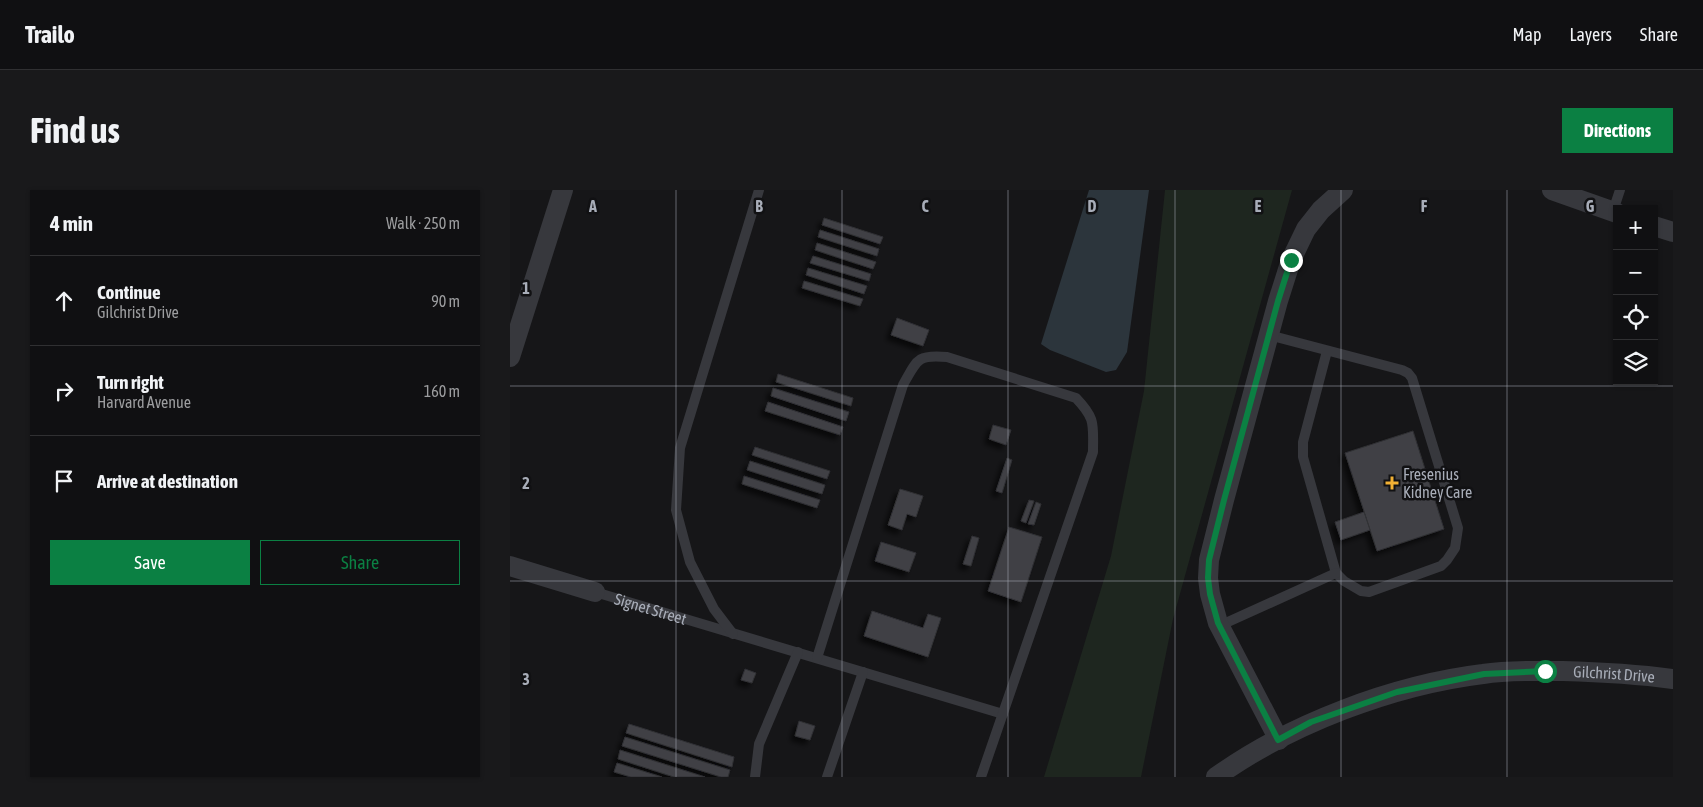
<!DOCTYPE html>
<meta charset="utf-8">
<style>
body{margin:0;font-family:"Asap Condensed",sans-serif;background:#19191b;color:#f1f3f6}
.controls{position:absolute;right:15px;top:15px;display:grid;overflow:hidden;border-radius:0px;box-shadow:0 1px 4px #0004}
.controls button{width:45px;height:45px;display:grid;place-items:center;padding:0;border:0;border-bottom:1px solid #303032;background:#101012;color:#f1f3f6;font:25px sans-serif}
.stop{position:absolute;width:15px;height:15px;margin:-11px;border:4px solid #0b8043;border-radius:50%;background:#fff}
.stop.end{background:#0b8043;border-color:#fff;box-shadow:0 1px 5px #0008}
.list{margin:0;padding:0;list-style:none}
h2{display:flex;justify-content:space-between;align-items:center;height:65px;margin:0;padding:0 20px;font-size:21px}
h2 small{font-size:16px;font-weight:400;color:#9c9d9f}
.list li{display:grid;grid-template-columns:32px 1fr auto;gap:15px;align-items:center;box-sizing:border-box;height:90px;padding:0 20px;border-top:1px solid #303032}
.list b{display:block;font-size:19px;white-space:nowrap}
.list p{margin:0;font-size:16px;white-space:nowrap;color:#9c9d9f}
.list em{font-size:16px;font-style:normal;color:#9c9d9f}
.actions{display:flex;gap:10px;padding:15px 20px}
.actions a{flex:1;padding:11px 0;border:1px solid #0b8043;border-radius:0px;text-align:center;font-size:18px;color:#0b8043}
.actions .main{background:#0b8043;color:#fff}
.icon{flex:none;width:28px;height:28px;fill:none;stroke:currentColor;stroke-width:2;stroke-linecap:round;stroke-linejoin:round}
.map{position:relative;flex:none;width:1163px;height:587px;overflow:hidden;border-radius:0px}
header{display:flex;align-items:center;gap:30px;box-sizing:border-box;height:70px;padding:0 25px;background:#101012;border-bottom:1px solid #303032}
header strong{font-size:24px}
nav{display:flex;gap:28px;margin-inline-start:auto;font-size:18px}
.intro{display:flex;align-items:center;justify-content:space-between;box-sizing:border-box;height:120px;padding:0 30px}
h1{margin:0;font-size:35px}
.button{padding:12px 22px;border-radius:0px;background:#0b8043;color:#fff;font-size:18px;font-weight:700}
main{display:flex;gap:30px;padding:0 30px}
aside{flex:1;background:#101012;border-radius:0px;box-shadow:0 1px 4px #0004}
.map>svg:first-child{display:block}
.green{fill:#1e261f}
.water{fill:#2c353c}
.building{fill:#404145;stroke:#303034;filter:url(#shadow)}
.lines{fill:none;stroke-linecap:round;stroke-linejoin:round}
.lane{stroke:#37383d;stroke-width:10}
.street{stroke:#37383d;stroke-width:20}
.route{stroke:#0b8043;stroke-width:6}
.grid{fill:none;stroke:#a8adb8;stroke-width:1;stroke-opacity:0.55}
.poi-dot{fill:#f2b134;stroke:#111113;stroke-width:2}
.labels{text-anchor:middle;dominant-baseline:central;stroke-width:5;stroke-linejoin:round;paint-order:stroke}
.poi-label{font-size:16px;fill:#a8adb8;stroke:#111113;text-anchor:start}
.street-label{font-size:16px;fill:#a8adb8;stroke:#111113}
.grid-label{font-size:16px;text-anchor:middle;font-weight:bold;fill:#a8adb8;stroke:#111113;stroke-width:5;stroke-linejoin:round;paint-order:stroke}
</style>
<header>
<strong>Trailo</strong>
<nav><a>Map</a><a>Layers</a><a>Share</a></nav>
</header>
<div class="intro"><h1>Find us</h1><a class="button">Directions</a></div>
<main>
<aside>
<h2>4 min<small>Walk · 250 m</small></h2>
<ul class="list">
<li><svg class="icon" aria-label="ahead" viewBox="0 0 24 24"><path d="M12 20V5M6 11l6-6 6 6"/></svg><div><b>Continue</b><p>Gilchrist Drive</p></div><em>90 m</em></li>
<li><svg class="icon" aria-label="right" viewBox="0 0 24 24"><path d="M7 20v-9h11M14 6l5 5-5 5"/></svg><div><b>Turn right</b><p>Harvard Avenue</p></div><em>160 m</em></li>
<li><svg class="icon" aria-label="arrive" viewBox="0 0 24 24"><path d="M6 21V4h12l-3 4 3 4H6"/></svg><div><b>Arrive at destination</b></div></li>
</ul>
<div class="actions"><a class="main">Save</a><a>Share</a></div>
</aside>
<div class="map">
<svg width="1163" height="587" viewBox="0 0 1163 587">
<defs>
<filter id="shadow"><feDropShadow dx="-4.5" dy="4.5" stdDeviation="2.5" flood-color="#0009"/></filter>
</defs>
<rect width="100%" height="100%" fill="#161618"/>
<polygon class="green" points="655,0 782,0 663,429 631,587 534,587 601,366 634,201"/>
<polygon class="water" points="579,0 639,0 617,162 606,180 596,182 540,160 531,154"/>
<g class="building">
<polygon points="314,28 373,47 370,54 312,35"/>
<polygon points="310,40 369,59 367,66 308,47"/>
<polygon points="307,53 366,72 363,79 305,60"/>
<polygon points="303,66 361,84 359,91 300,73"/>
<polygon points="298,78 357,96 354,104 296,85"/>
<polygon points="294,91 353,109 350,116 292,98"/>
<polygon points="387,128 419,140 413,156 381,145"/>
<polygon points="268,184 343,208 341,216 266,192"/>
<polygon points="263,198 339,222 336,231 261,206"/>
<polygon points="258,212 333,237 330,245 255,221"/>
<polygon points="483,235 501,240 496,255 479,249"/>
<polygon points="903,241 934,339 867,361 835,263"/>
<polygon points="245,257 320,281 317,289 242,265"/>
<polygon points="497,268 502,270 492,303 486,301"/>
<polygon points="240,271 315,295 312,304 237,280"/>
<polygon points="234,286 310,310 307,318 232,294"/>
<polygon points="390,299 413,306 406,327 397,324 392,340 378,335"/>
<polygon points="519,310 524,311 516,333 511,331"/>
<polygon points="526,312 531,314 524,335 518,334"/>
<polygon points="854,322 860,340 831,350 825,332"/>
<polygon points="499,337 532,347 511,412 478,401"/>
<polygon points="462,346 469,348 461,376 453,374"/>
<polygon points="371,352 406,363 399,382 365,371"/>
<polygon points="362,421 413,438 418,424 431,428 418,467 354,446"/>
<polygon points="235,479 246,483 242,493 231,490"/>
<polygon points="289,531 305,536 300,550 285,546"/>
<polygon points="119,534 224,567 222,577 116,543"/>
<polygon points="115,547 220,580 218,587 211,587 112,556"/>
<polygon points="110,560 195,587 164,587 108,569"/>
<polygon points="107,573 152,587 121,587 104,582"/>
</g>
<g class="lines">
<g class="lane">
<polyline points="1103,21 1110,0"/>
<polyline points="759,145 892,180 898,183 902,188 948,338 945,358 937,370 931,376 859,402 851,401 834,391 826,383 793,267 793,252 817,161"/>
<path id="s1" d="M 85,402 L 493,524"/>
<polyline points="709,436 826,383"/>
<polyline points="223,444 204,419 180,372 166,320 170,258 249,0"/>
<path d="M 307,468 L 393,195 C 407,170 407,164 437,167 L 566,208 C 586,229 583,234 583,262 L 471,587"/>
<polyline points="245,587 249,554 288,462"/>
<polyline points="317,587 353,482"/>
</g>
<g class="street">
<polyline points="1042,0 1107,23"/>
<polyline points="1144,36 1163,42"/>
<polyline points="0,167 53,0"/>
<polyline points="0,376 85,402"/>
<polyline points="769,550 708,433 700,404 698,388 699,370 714,310 768,111 781,70 796,39 811,20 833,0"/>
<path id="s2" d="M 706,587 C 780,534 883,495 973,484 C 999,480 1027,481 1053,481 C 1090,482 1126,484 1163,489"/>
</g>
</g>
<g class="lines">
<polyline class="route" points="781,70 768,111 714,310 699,370 698,388 700,404 708,433 768,550 801,532 887,502 974,484 1035,481"/>
</g>
<path class="grid" d="M 166,0 L 166,587M 332,0 L 332,587M 498,0 L 498,587M 665,0 L 665,587M 831,0 L 831,587M 997,0 L 997,587M 0,196 L 1163,196M 0,391 L 1163,391"/>
<path class="poi-dot" d="M879.5 285.5h5v5h5v5h-5v5h-5v-5h-5v-5h5z"/>
<g class="labels">
<g class="poi-label">
<text x="893" y="284">Fresenius<tspan x="893" dy="18">Kidney Care</tspan></text>
</g>
<g class="street-label">
<text stroke="none"><textPath href="#s1" startOffset="58">Signet Street</textPath></text>
<text stroke="none"><textPath href="#s2" startOffset="420">Gilchrist Drive</textPath></text>
</g>
</g>
<g class="grid-label">
<text x="83" y="22">A</text>
<text x="249" y="22">B</text>
<text x="415" y="22">C</text>
<text x="582" y="22">D</text>
<text x="748" y="22">E</text>
<text x="914" y="22">F</text>
<text x="1080" y="22">G</text>
<text x="16" y="104">1</text>
<text x="16" y="299">2</text>
<text x="16" y="495">3</text>
</g>
</svg>
<div class="controls">
<button>+</button>
<button>−</button>
<button><svg class="icon" aria-label="locate" viewBox="0 0 24 24"><circle cx="12" cy="12" r="6"/><path d="M12 2v4M12 18v4M2 12h4M18 12h4"/></svg></button>
<button><svg class="icon" aria-label="layers" viewBox="0 0 24 24"><path d="M12 4l9 5-9 5-9-5zM3 14l9 5 9-5"/></svg></button>
</div>
<div class="stop" style="left:1035px;top:481px"></div>
<div class="stop end" style="left:781px;top:70px"></div>
</div>
</main>
